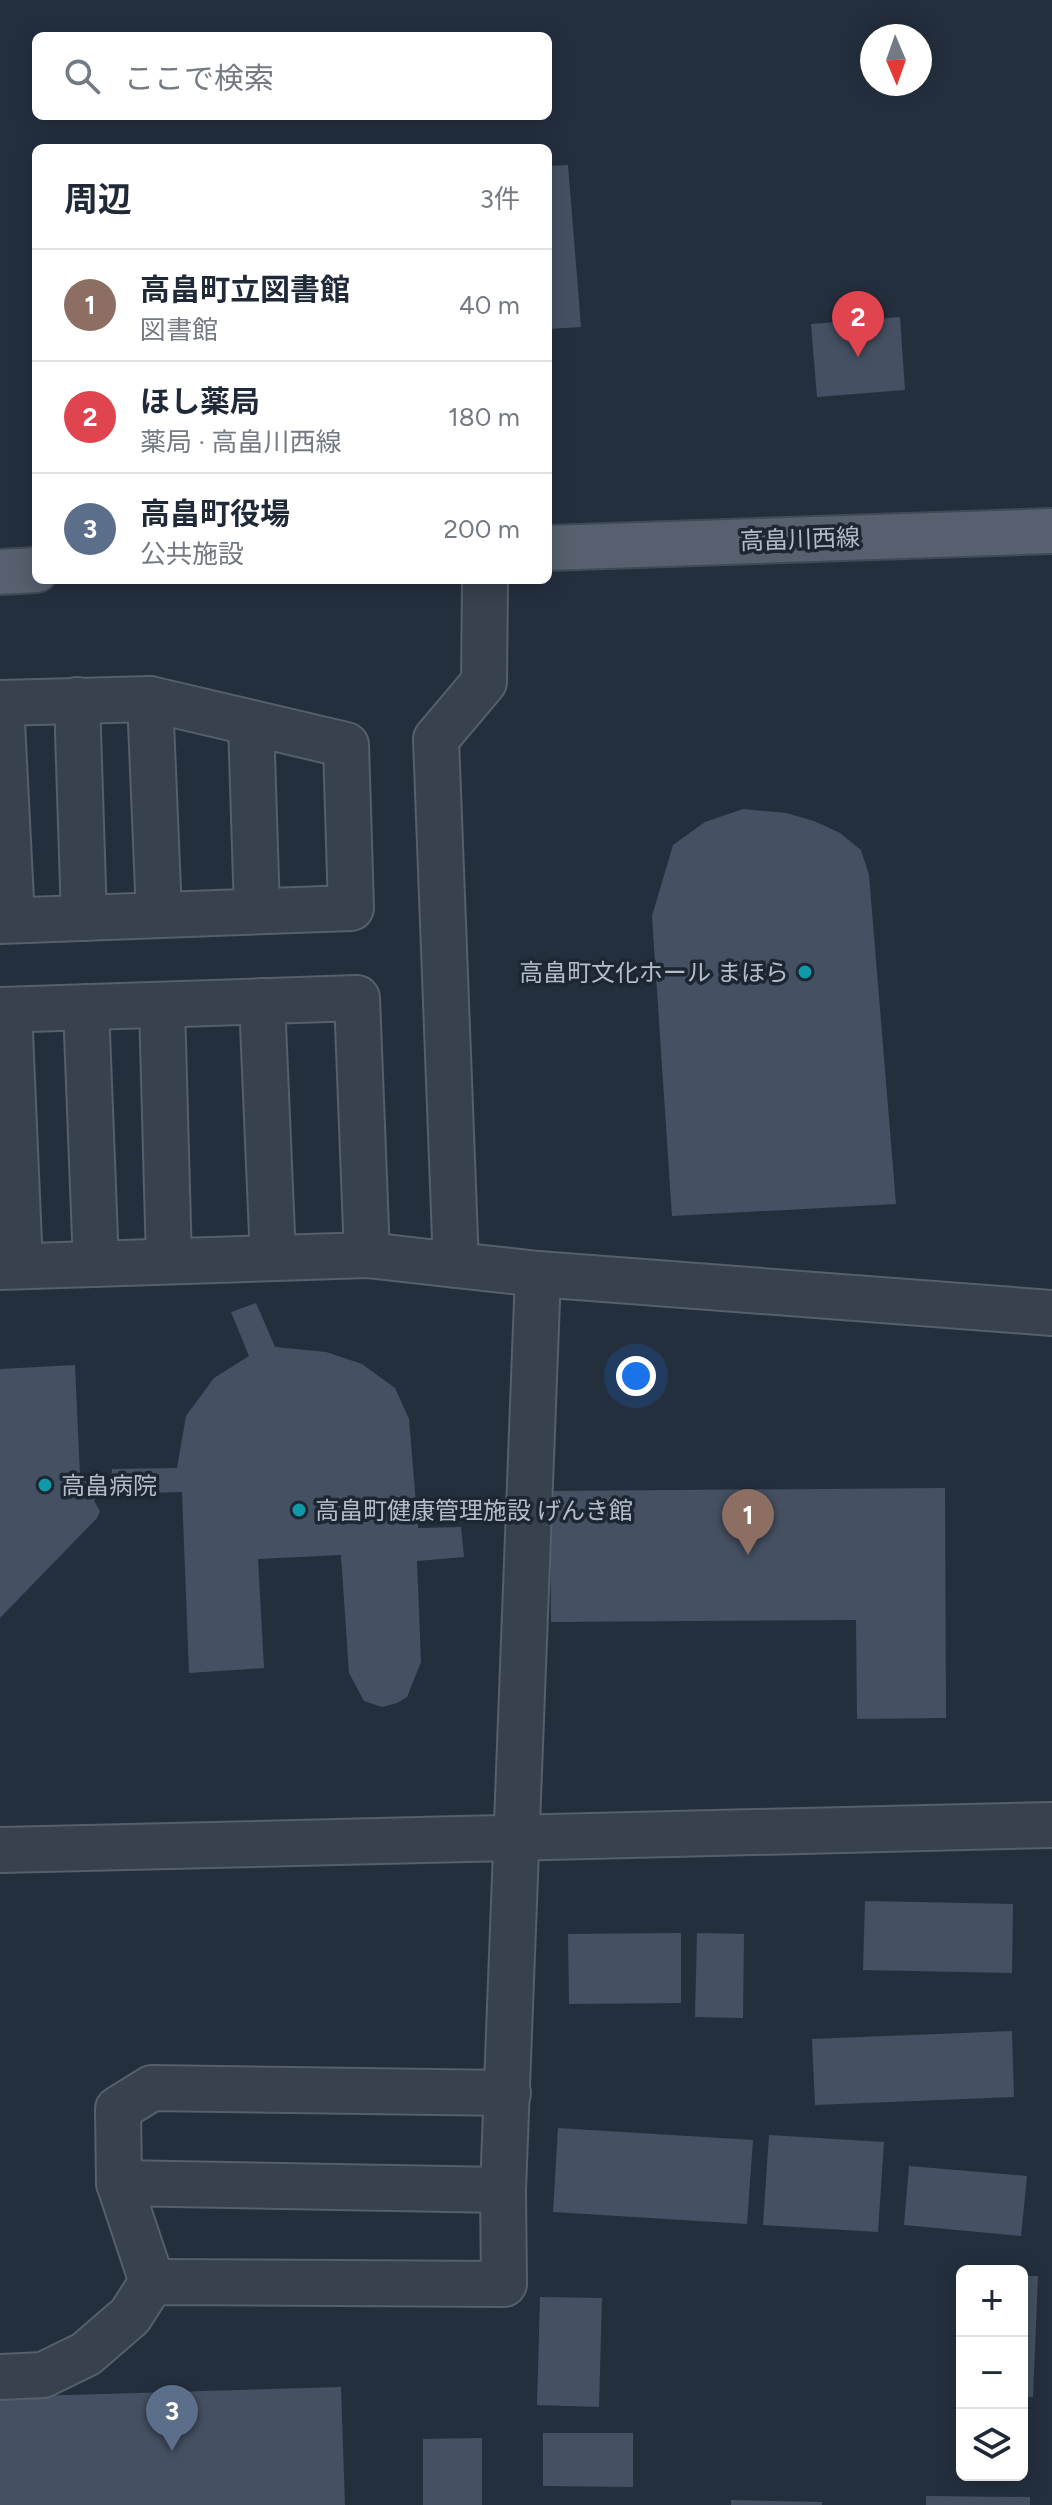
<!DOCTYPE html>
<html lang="ja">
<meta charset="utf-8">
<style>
body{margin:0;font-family:Figtree,"Noto Sans JP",sans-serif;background:#f6f6f7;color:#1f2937}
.controls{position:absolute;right:24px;bottom:24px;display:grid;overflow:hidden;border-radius:12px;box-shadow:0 4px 20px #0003}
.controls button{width:72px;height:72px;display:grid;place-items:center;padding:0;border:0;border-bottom:2px solid #e0e1e3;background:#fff;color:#1f2937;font:40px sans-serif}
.compass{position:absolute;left:860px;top:24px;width:72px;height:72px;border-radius:50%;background:#fff;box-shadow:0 4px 20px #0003;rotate:178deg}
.you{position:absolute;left:636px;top:1376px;width:28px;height:28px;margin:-20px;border:6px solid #fff;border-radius:50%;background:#1a73e8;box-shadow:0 0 0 12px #1a73e833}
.badge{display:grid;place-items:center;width:52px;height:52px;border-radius:50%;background:#111827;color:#fff;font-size:26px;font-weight:700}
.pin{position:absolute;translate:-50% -66px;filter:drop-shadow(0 2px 4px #0008)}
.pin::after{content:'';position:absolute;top:42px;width:28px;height:24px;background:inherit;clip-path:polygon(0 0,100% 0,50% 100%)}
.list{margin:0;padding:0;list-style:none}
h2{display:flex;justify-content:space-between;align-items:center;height:104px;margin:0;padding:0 32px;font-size:34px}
h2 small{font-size:26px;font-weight:400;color:#747a83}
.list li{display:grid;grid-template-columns:52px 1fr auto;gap:24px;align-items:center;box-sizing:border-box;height:112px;padding:0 32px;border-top:2px solid #e0e1e3}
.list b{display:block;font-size:30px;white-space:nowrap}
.list p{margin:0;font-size:26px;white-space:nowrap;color:#747a83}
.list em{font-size:26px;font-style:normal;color:#747a83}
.icon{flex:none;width:44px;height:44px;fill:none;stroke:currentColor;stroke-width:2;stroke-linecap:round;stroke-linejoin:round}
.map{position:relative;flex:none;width:1052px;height:2505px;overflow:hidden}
.search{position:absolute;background:#fff;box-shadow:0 4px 20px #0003;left:32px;top:32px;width:520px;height:88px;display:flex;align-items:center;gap:20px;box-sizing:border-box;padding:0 28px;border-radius:12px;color:#747a83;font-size:30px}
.panel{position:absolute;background:#fff;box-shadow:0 4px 20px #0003;left:32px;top:144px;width:520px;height:440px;border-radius:12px}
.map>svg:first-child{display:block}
.building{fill:#455162}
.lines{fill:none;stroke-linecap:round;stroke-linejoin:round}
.minor-casing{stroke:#565f6c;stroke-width:48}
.major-casing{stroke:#414a57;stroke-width:48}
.minor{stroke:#38414e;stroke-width:44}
.major{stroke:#56606e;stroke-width:44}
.culture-dot{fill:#0f9aa8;stroke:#1d2633;stroke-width:3}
.labels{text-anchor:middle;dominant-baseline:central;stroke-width:7;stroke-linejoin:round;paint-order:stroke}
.street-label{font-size:24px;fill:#b4bcc9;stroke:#1d2633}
.poi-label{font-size:24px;fill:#b4bcc9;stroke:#1d2633;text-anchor:start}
</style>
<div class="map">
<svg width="1052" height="2505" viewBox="0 0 1052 2505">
<rect width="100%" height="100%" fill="#242f3e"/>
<g class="building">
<polygon points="568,165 581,327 548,329 548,166"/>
<polygon points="900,317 905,390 817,397 811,324"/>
<polygon points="743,809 786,813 814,821 840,833 861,850 869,875 896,1204 672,1216 652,916 673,845 705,822"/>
<polygon points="256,1303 275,1347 326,1352 362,1364 395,1388 409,1419 418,1528 461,1527 464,1557 417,1561 421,1662 407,1697 397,1703 382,1707 364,1701 349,1673 341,1555 258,1559 264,1668 189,1673 182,1492 111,1494 112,1469 177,1468 186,1416 214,1378 249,1356 231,1312"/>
<polygon points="75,1365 80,1476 98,1495 94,1501 100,1511 97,1518 0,1618 0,1369"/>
<polygon points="945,1488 946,1718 857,1719 856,1620 551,1622 550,1491"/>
<polygon points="865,1901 1013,1904 1012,1973 863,1970"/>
<polygon points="681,1933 681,2003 569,2004 568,1934"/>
<polygon points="697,1933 744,1934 743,2018 695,2017"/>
<polygon points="1012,2031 1014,2097 815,2105 812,2039"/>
<polygon points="558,2128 753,2140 747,2224 553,2212"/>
<polygon points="769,2135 884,2142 878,2232 763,2225"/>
<polygon points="909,2166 1027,2176 1021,2236 904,2225"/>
<polygon points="1022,2276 1038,2276 1033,2397 1022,2397"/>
<polygon points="540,2297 602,2298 599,2407 537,2405"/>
<polygon points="341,2387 345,2505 0,2505 0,2397"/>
<polygon points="543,2433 633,2433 633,2487 543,2486"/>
<polygon points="482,2438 482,2505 423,2505 423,2439"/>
<polygon points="926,2496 1030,2497 1030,2505 926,2505"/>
<polygon points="731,2500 822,2502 822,2505 731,2505"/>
</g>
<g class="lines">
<g class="minor-casing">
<g id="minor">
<polyline points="485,580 484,682 436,739 456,1265 538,1274 1052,1313"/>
<polyline points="150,699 159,914"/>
<polyline points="77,700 84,918"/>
<polyline points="0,703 150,699 346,745 351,908 0,921"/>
<polyline points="1,703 12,920"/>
<polyline points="251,723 257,911"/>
<polyline points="262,1001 273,1258"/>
<polyline points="162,1005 169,1261"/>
<polyline points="86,1007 96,1264"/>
<polyline points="0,1010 357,998 367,1255"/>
<polyline points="9,1010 20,1266"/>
<polyline points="0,1267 367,1255 456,1265"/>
<polyline points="0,1850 1052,1825"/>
<polyline points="119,2183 503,2190"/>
<polyline points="152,2282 119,2183 118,2109 152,2088 508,2093"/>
<polyline points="0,2377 43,2375 86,2354 130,2316 152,2282 504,2284 503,2190 538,1274"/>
</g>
</g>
<g class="major-casing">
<g id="major">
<polyline points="548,548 1052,531"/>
<polyline points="0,572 36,570"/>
</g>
</g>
<use href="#minor" class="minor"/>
<use href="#major" class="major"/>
</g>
<g class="culture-dot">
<circle cx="805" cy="972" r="8"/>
<circle cx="45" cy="1485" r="8"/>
<circle cx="299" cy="1510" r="8"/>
</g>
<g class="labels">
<g class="street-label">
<text transform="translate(800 539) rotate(-2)">高畠川西線</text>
</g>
<g class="poi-label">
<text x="789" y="972" text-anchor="end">高畠町文化ホール まほら</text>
<text x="61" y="1485">高畠病院</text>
<text x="315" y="1510">高畠町健康管理施設 げんき館</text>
</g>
</g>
</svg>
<div class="controls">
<button>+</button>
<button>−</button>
<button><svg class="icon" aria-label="layers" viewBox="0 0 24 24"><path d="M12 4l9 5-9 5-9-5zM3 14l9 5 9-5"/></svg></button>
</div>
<svg class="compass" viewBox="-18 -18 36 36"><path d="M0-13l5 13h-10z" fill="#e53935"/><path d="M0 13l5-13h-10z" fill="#747a83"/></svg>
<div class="you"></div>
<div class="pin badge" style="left:748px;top:1555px;background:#8d6e63">1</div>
<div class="pin badge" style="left:858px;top:357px;background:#e0444e">2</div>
<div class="pin badge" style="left:172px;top:2451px;background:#5c6f8a">3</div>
<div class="search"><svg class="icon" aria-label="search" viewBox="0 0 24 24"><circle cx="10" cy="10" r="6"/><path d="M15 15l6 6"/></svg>ここで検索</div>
<section class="panel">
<h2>周辺<small>3件</small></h2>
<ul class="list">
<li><span class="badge" style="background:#8d6e63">1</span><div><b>高畠町立図書館</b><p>図書館</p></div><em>40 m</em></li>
<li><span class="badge" style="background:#e0444e">2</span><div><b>ほし薬局</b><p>薬局 · 高畠川西線</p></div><em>180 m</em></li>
<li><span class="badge" style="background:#5c6f8a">3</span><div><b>高畠町役場</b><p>公共施設</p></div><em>200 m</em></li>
</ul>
</section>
</div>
